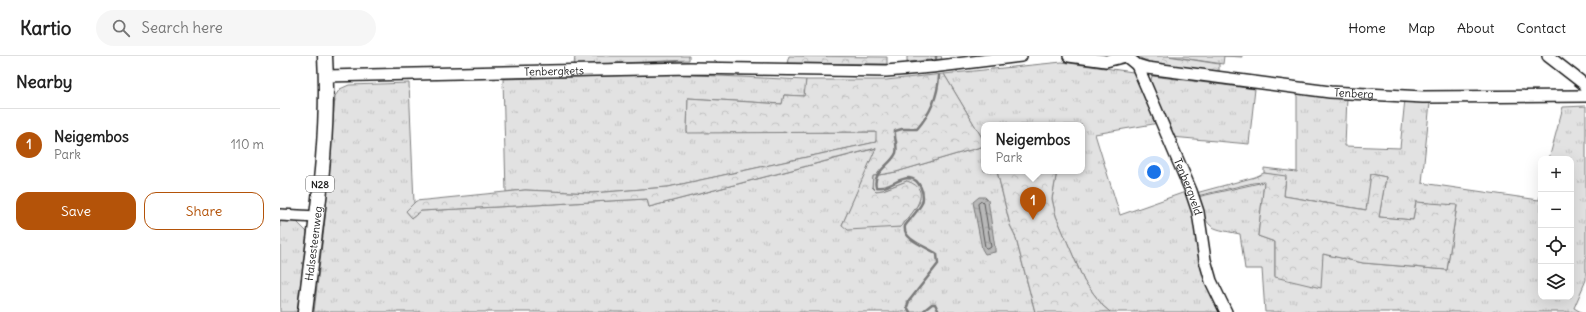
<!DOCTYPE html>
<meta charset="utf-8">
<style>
body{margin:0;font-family:Delius,sans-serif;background:#f6f6f6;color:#222}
.controls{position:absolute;right:12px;bottom:12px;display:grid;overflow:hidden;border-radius:8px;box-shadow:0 4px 16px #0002}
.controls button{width:36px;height:36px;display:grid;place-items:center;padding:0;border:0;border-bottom:1px solid #e0e0e0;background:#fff;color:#222;font:20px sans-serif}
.you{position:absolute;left:874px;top:116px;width:14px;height:14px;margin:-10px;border:3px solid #fff;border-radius:50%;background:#1a73e8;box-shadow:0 0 0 6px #1a73e833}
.badge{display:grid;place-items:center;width:26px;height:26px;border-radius:50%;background:#b45309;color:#fff;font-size:13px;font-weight:700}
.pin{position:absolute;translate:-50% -33px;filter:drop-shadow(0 1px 2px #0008)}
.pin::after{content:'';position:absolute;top:21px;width:14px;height:12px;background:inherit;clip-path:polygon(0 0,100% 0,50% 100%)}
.popup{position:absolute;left:701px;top:66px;width:104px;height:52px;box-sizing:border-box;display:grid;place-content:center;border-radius:8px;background:#fff;filter:drop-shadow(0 1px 3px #0005);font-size:13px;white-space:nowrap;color:#767676}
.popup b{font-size:15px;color:#222}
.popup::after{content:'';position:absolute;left:50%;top:100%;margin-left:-8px;border:8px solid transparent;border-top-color:#fff}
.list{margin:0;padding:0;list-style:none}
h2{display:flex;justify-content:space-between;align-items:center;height:52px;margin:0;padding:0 16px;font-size:17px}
h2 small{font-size:13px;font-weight:400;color:#767676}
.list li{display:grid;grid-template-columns:26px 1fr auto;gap:12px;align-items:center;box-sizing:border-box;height:72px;padding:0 16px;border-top:1px solid #e0e0e0}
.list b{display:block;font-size:15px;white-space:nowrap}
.list p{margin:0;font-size:13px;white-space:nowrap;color:#767676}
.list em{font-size:13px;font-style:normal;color:#767676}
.actions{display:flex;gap:8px;padding:12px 16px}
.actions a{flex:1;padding:9px 0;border:1px solid #b45309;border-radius:12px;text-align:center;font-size:14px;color:#b45309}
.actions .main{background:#b45309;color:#fff}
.icon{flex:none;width:22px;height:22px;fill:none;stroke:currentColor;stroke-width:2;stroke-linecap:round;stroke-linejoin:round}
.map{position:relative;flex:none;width:1306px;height:256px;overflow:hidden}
header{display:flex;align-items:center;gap:24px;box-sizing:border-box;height:56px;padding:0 20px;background:#fff;border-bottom:1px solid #e0e0e0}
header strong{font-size:19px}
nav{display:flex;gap:22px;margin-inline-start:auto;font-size:14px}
.search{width:280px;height:36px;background:#f6f6f6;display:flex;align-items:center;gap:10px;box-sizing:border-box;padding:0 14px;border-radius:22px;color:#767676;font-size:15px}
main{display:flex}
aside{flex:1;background:#fff}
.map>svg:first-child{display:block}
.grass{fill:url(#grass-tufts);stroke:#7f7f7f}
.forest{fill:url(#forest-crowns);stroke:#7f7f7f}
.water{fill:url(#water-ripples);stroke:#7a7a7a}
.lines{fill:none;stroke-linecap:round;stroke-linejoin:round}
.shore{stroke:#5a5a5a;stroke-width:1}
.stream{stroke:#7a7a7a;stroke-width:2.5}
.minor-casing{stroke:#1c1c1c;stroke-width:14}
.major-casing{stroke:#1c1c1c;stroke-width:17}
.minor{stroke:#fff;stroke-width:11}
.major{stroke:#fff;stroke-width:14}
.labels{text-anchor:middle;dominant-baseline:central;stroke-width:3;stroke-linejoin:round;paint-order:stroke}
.shield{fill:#fff;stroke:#606060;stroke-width:1}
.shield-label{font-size:10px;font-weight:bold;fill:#1c1c1c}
.street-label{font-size:11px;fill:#1c1c1c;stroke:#fff}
</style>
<header>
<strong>Kartio</strong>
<div class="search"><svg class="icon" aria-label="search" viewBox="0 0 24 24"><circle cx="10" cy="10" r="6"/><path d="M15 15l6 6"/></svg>Search here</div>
<nav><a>Home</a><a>Map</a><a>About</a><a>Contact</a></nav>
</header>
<main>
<aside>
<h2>Nearby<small></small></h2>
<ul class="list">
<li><span class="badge">1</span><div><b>Neigembos</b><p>Park</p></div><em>110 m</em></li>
</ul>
<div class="actions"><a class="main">Save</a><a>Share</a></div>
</aside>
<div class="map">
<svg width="1306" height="256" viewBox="0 0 1306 256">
<defs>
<pattern id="grass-tufts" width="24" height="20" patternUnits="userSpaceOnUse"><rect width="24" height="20" fill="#e2e2e2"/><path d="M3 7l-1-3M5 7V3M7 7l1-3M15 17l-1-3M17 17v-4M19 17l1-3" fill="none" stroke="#c1c1c1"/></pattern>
<pattern id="forest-crowns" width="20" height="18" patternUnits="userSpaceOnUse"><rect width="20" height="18" fill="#e2e2e2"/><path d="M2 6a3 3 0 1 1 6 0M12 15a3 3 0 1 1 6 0" fill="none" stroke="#c1c1c1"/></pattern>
<pattern id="water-ripples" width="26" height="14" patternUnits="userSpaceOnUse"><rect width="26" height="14" fill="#b8b8b8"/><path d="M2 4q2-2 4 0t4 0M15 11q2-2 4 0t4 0" fill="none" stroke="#9e9e9e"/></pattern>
</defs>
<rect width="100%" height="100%" fill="#fff"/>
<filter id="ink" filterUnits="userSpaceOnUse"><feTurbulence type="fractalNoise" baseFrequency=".025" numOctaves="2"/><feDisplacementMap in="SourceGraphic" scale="8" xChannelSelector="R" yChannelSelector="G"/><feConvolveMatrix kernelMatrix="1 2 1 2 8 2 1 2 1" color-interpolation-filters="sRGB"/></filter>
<g filter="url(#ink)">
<g class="grass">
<polygon points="295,0 409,0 409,4 294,9"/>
<polygon points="888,0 962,0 962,1 944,0 943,8"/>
<polygon points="782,6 853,16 860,23 879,67 815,78 840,159 908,135 942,256 830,256 823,250 804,225 776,160 772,143 777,115 802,115 802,69 704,69 704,85 664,18"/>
<polygon points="394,18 526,24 525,40 504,39 502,48 408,42 407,76 597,76 596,86 388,131 312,137 245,134 226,136 223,23"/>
<polygon points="872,20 975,33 969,88 892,81 870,28"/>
<polygon points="129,27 134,147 126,155 132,162 141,155 367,143 369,151 597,92 562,169 621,171 640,146 627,125 603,134 596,135 592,131 593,120 616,116 704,90 704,115 717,115 730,169 735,179 755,256 34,256 45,163 55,40 60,33 69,29"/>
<path d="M 1017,38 L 1067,41 L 1065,90 L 1120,92 L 1125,43 L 1150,46 L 1142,127 L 1259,144 L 1261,135 L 1261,241 L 1291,241 L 1291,103 L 1269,103 L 1283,51 L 1306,50 L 1306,224 L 1294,252 L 1301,256 L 985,256 L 982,213 L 965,213 L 960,178 C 925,171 930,174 917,141 L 984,126 L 978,180 L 995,186 L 995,220 L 1043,198 L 1083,207 L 1167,214 L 1177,150 L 1136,146 L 1133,164 L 1099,161 L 1106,121 L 1091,118 L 1087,154 L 1004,140 L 1006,121 L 984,117 L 984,112 L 1017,116 Z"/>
<polygon points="0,162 17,166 27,176 17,256 0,256"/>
</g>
<g class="forest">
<polygon points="509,0 607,1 607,8 507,7"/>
<polygon points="627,0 661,0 662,3 627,6"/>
<polygon points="856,0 888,0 939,8 939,18 871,7"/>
<path d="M 664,18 L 704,85 L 704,90 L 616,116 L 593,120 L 592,131 L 596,135 L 603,134 L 627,125 C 655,134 632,157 621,171 L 568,174 L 562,169 L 596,92 L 369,151 L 367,143 L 141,155 L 132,162 L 126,155 L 136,145 L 245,134 L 312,137 L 388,131 L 596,86 L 596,76 L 407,77 L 408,42 L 502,48 L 504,39 L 524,40 L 526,24 L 606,24 Z"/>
<polygon points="717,115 777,115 772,143 776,160 804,225 823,250 830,256 755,256 735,179 730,169"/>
<polygon points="984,117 1006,120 1004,140 1086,154 1091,118 1106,121 1099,161 1133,164 1136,146 1177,149 1167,214 1083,207 1043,198 1041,232 995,221 995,186 978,180 984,126 973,127 917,140 916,137 975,121"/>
</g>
<polygon class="water" points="699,141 705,141 708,144 715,192 715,196 705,198 702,193 693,146"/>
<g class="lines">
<polygon class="shore" points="702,145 704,147 711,191 708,193 705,191 698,148"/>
<g class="stream">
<polyline points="656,0 656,2"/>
<path d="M 630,256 L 627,251 L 629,245 L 658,208 L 657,198 C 648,191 622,184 625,170 C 630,163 638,155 642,147 C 645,138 640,123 629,122 C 617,122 610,133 596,131 C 592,116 611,109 616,97 C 618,90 614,83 615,75 L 622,73 L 637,73 C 650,58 658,39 659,20"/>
<polyline points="642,256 652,248 655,248 659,256"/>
</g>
<g class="minor-casing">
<g id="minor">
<polyline points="789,0 826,5 846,0"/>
<path id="s1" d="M 846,0 L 857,9 L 867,12 L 1050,36 L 1143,41 L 1306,40"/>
<polyline points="1268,0 1304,28 1306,34"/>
<path id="s2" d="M 857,9 L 911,135 L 918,156 L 925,204 L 931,225 L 946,256"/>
<path id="s3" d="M 46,20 L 410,12 L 606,15 L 652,11 L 741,0"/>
<polyline points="0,159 37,161"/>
</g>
</g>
<g class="major-casing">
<g id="major">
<path id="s4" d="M 25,256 C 35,171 50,85 45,0"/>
</g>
</g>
<use href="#minor" class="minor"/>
<use href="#major" class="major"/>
</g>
</g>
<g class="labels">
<rect class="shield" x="26" y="120" width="28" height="16" rx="3"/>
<g class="shield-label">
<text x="40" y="128">N28</text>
</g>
<g class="street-label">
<text stroke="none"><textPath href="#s3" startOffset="228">Tenbergkets</textPath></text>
<text stroke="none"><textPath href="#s1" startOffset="233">Tenberg</textPath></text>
<text stroke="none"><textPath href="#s2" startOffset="132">Tenbergveld</textPath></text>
<text stroke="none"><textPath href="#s4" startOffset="69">Halsesteenweg</textPath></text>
</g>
</g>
</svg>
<div class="controls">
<button>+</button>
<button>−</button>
<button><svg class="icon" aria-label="locate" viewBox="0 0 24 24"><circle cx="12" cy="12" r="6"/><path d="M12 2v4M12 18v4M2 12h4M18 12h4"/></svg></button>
<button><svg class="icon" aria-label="layers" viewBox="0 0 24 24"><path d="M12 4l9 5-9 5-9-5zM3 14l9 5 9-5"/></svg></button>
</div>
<div class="you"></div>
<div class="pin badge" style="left:753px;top:164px">1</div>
<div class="popup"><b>Neigembos</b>Park</div>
</div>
</main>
